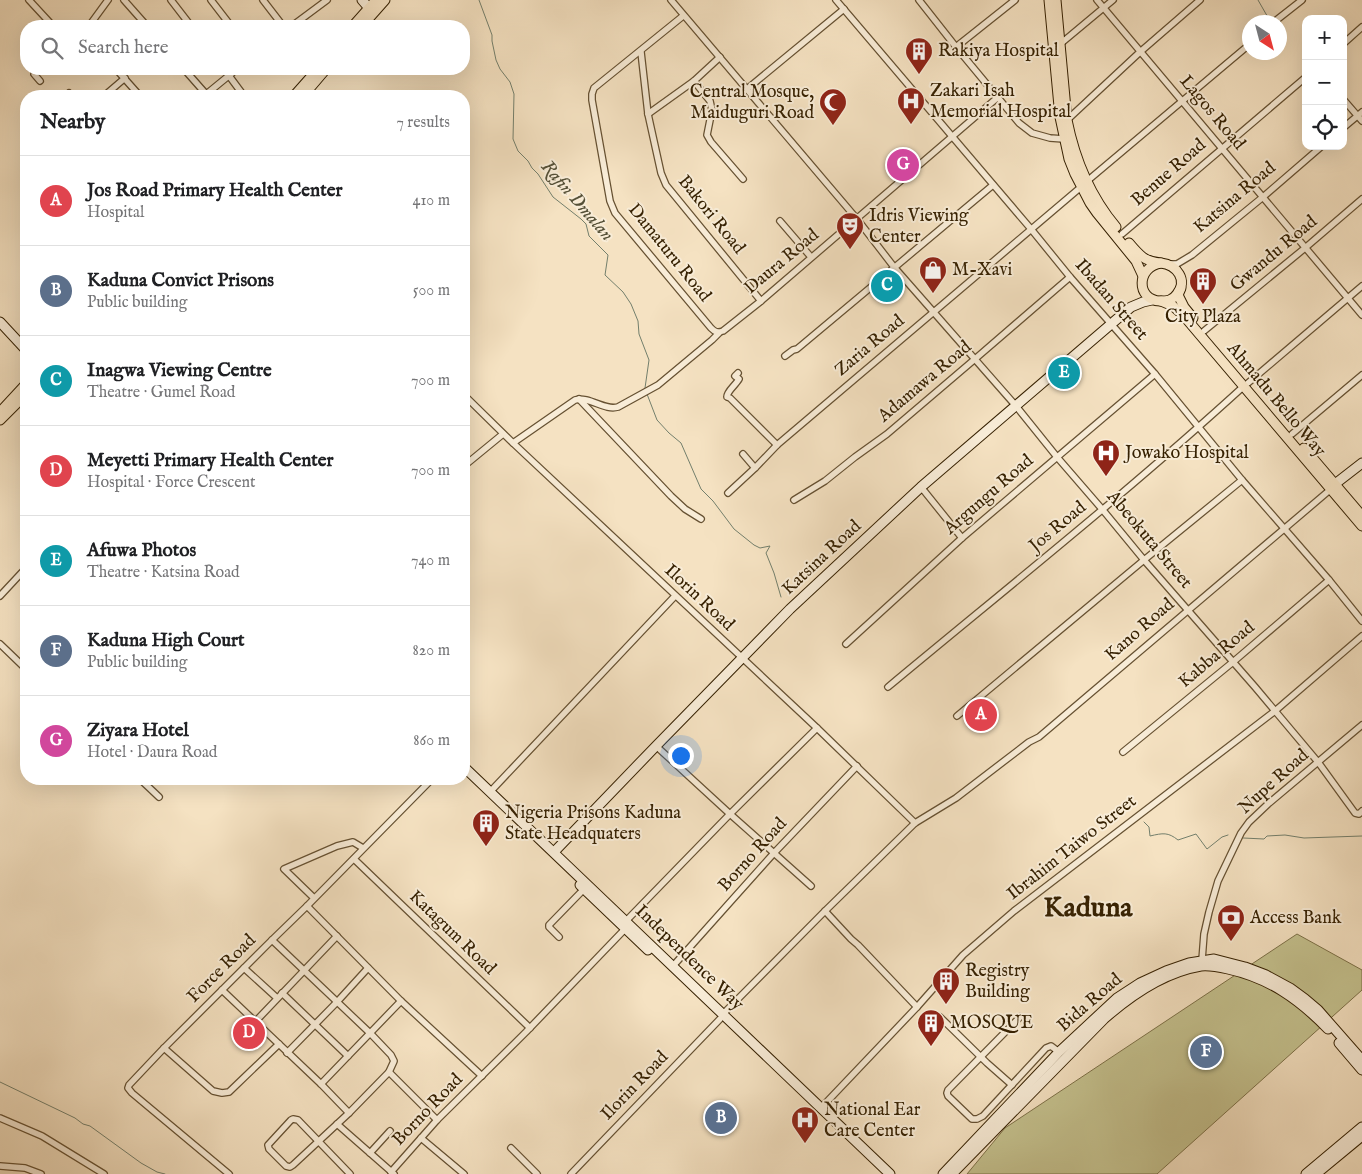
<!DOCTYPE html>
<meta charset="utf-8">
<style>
body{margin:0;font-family:"IM FELL English",serif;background:#f2f2f2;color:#202124}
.controls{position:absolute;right:15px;top:15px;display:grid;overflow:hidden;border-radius:10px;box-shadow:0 5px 20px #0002}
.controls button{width:45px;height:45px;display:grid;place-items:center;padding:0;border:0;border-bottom:1px solid #e0e0e0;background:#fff;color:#202124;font:25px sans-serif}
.compass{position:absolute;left:1242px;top:15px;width:45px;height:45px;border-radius:50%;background:#fff;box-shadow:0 5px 20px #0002;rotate:144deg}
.you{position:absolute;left:680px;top:755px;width:18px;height:18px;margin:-12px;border:4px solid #fff;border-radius:50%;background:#1a73e8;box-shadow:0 0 0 8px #1a73e833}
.badge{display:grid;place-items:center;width:32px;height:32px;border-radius:50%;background:#8f2418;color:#fff;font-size:16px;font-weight:700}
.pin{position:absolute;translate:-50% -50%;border:2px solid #fff;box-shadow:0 1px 5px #0006}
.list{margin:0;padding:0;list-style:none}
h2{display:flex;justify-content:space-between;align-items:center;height:65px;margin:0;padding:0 20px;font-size:21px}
h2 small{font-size:16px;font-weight:400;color:#757577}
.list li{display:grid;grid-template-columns:32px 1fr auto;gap:15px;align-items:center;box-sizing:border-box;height:90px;padding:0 20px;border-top:1px solid #e0e0e0}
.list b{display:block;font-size:19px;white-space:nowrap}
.list p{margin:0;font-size:16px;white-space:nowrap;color:#757577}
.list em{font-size:16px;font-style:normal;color:#757577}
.icon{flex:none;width:28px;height:28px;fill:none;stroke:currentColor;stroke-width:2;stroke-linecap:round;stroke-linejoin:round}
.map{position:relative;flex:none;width:1362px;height:1174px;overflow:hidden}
.search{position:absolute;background:#fff;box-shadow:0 5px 20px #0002;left:20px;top:20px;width:450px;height:55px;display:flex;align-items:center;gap:12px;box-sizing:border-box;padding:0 18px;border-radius:20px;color:#757577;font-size:19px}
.panel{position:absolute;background:#fff;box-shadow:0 5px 20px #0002;left:20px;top:90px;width:450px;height:695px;border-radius:20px}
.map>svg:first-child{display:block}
.green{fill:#c4c18e;stroke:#7d7148}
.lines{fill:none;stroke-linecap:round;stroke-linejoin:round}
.stream{stroke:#737f6c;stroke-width:1}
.street-casing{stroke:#665132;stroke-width:8}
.secondary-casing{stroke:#362102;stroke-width:11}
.primary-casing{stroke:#362102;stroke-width:11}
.street{stroke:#f8ecd7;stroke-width:5.5}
.secondary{stroke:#f8ecd7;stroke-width:9}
.primary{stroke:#f5e2c2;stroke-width:9}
.labels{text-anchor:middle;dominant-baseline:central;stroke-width:4;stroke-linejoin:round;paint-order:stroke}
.poi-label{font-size:18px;fill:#362102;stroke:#f8ecd7;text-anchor:start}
.street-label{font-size:18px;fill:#362102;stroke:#f8ecd7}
.water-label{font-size:19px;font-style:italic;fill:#555037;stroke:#f8ecd7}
.town-label{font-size:28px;font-weight:bold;fill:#362102;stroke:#f8ecd7}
</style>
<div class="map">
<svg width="1362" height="1174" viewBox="0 0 1362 1174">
<rect width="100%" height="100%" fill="#f5e2c2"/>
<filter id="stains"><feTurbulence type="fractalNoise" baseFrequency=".004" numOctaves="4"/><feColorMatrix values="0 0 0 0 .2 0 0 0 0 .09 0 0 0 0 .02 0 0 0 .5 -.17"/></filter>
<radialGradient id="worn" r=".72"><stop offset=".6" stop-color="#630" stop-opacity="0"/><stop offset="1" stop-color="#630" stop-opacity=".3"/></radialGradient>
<polygon class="green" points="1297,934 1362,970 1362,990 1157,1174 967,1174 1005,1128"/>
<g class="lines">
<g class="stream">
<polyline points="479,0 492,35 492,41 496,60 500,69 510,82 514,94 513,139 518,151 528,161 532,168 538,174 553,197 581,219 586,224 589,236 608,255 605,275 623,292 631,304 638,321 639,334 649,360 645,388"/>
<polyline points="1258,0 1266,14 1272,22"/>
<polyline points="1280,31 1286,39"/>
<polyline points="647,394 657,420 669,433 681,443 701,489 713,501 734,529 754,545 760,548 770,546 766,553 774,573 781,597"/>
<path d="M 1144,822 L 1149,827 L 1150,836 C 1163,833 1168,832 1178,840 L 1196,834 L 1207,849 L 1222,837 L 1228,835"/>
<polyline points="1243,838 1264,839 1267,836 1285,835 1304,838 1362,836"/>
<polyline points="0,1082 75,1118 83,1124 90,1126 141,1163 157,1172 165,1174"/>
</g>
<g class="street-casing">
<g id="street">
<polyline points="29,0 53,26"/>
<polyline points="124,0 147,26"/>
<polyline points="171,0 191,26"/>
<polyline points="211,0 231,26"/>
<polyline points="263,0 283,26"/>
<polyline points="671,0 857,219 894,267 1016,406 1057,457 1102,509 1144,560 1255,687 1318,762 1355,813 1359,814 1362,811"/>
<polyline points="836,0 1031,229 1070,277 1155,374 1242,480 1329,580 1362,621"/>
<polyline points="919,0 956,47 1019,123 1032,133 1050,138 1064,139"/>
<polyline points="1097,0 1362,315"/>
<path d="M 683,16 L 594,88 L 592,94 L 592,100 L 610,201 L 615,213 L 711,328 C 715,332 717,333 723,331 L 761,301 L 997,98"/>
<polyline points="1274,22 1302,0"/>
<polyline points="89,26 108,0"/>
<polyline points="292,26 327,0"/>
<polyline points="1343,44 1362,27"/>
<polyline points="1059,45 1113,0"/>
<polyline points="956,47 1015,0"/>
<polyline points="641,52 648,114 661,173 666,185 761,301"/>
<polyline points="36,69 34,74 40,81"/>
<polyline points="116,69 140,96"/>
<polyline points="184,69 206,94"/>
<polyline points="224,69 244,96"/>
<polyline points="694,81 710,101 712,110 707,135 711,142 743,179"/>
<polyline points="747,89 844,9"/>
<polyline points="69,93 72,96"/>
<polyline points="104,96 125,78"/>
<polyline points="204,96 237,69"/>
<polyline points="1343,99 1362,121"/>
<polyline points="648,114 694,81 720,57"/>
<polyline points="1067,120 1140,52 1200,0"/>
<polyline points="1343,128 1362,112"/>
<polyline points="1086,182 1250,44"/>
<polyline points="780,221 811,257"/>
<polyline points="1122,234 1306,77"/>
<polyline points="1169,264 1177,264 1192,255 1263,197 1322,146"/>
<polyline points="1204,331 1305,248 1362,199"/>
<polyline points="785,356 793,350 797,349 993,185"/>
<path d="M 738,373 L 735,376 L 739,379 C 735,386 727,391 727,397 L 730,398 L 777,445"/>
<polyline points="1248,383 1362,286"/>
<polyline points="464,395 513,443 817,728 915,823"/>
<polyline points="579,399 671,496 685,509 701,519"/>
<polyline points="1292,434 1362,375"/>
<path d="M 513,443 L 575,400 C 590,396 604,411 618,407 L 658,385 L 712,340 L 719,333"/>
<polyline points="743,454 755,468"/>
<polyline points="464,466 503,434"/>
<polyline points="921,487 962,538"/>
<polyline points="728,493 755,468 777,445 1081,187"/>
<polyline points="794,500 825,481 855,457 887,434 975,359 1070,277"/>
<polyline points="0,596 26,568"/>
<polyline points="0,644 26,669"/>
<polyline points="846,644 962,538 1155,374"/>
<path d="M 888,687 C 1007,588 1129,491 1244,386"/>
<polyline points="957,716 1144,560 1242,480"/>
<polyline points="656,746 730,814 811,886"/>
<polyline points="1123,752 1233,662 1329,580"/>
<polyline points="140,779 159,797"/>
<polyline points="490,792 675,596"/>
<polyline points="354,859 530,1028"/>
<polyline points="314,898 284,869 337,846 353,842 363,848"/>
<polyline points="307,906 401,1001 482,1076"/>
<polyline points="825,911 851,939 858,945 917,1007"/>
<polyline points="626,921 730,814 817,728"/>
<polyline points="559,937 549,927 549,925 584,889"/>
<polyline points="272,940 371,1034 391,1055 394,1061 389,1072 349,1113 293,1165 290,1167 286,1166 269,1149 268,1145 291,1120 293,1119 298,1120 350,1174"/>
<polyline points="1202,960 1204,934 1209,912 1218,881 1241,833 1249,822 1268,804 1362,725"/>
<polyline points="673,966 774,853 857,766"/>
<polyline points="244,968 277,998"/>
<polyline points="222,990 321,1084 349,1113"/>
<polyline points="282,993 348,1056"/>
<polyline points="723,1014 825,911 915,823 956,798 1029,742 1039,737 1331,489"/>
<polyline points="940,1017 987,1063 1012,1085"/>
<polyline points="1020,1017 948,1090 947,1093 948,1096 972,1119 977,1119 983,1116 1046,1048 1051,1046 1059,1052"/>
<polyline points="255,1022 337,936"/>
<polyline points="164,1048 213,1091 222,1093 229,1092 279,1044"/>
<polyline points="287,1053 337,1002 368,968"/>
<polyline points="389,1072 437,1120"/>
<polyline points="321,1084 401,1001"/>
<polyline points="821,1108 917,1007 963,955 1014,911 1275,711 1362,636"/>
<polyline points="0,1118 42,1136 104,1174"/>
<polyline points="337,1124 394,1174"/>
<polyline points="421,1138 464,1174"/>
<polyline points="511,1148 537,1174"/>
<polyline points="370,1153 390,1131"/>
<polyline points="0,1166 25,1168 41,1174"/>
<polyline points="391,1172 437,1120 526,1032 625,929"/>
<polyline points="229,1174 132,1093 128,1088 129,1085 164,1048 272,940 307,906 432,779"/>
<polyline points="571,1174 720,1019"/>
</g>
</g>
<g class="secondary-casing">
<g id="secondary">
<polyline points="362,0 369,8"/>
<polyline points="0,322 26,350"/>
<polyline points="1335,484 1362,463"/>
<polyline points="464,767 890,1174"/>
<polyline points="554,852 656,746 790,609 921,487 1131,307 1143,302 1152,300"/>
<polyline points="580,885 648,950"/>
<polyline points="1339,1043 1362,1070"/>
<polyline points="943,1174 1059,1052 1117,998 1140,983 1166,971 1189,963 1214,959 1245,967 1266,975 1290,988 1305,999 1318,1010 1362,1060"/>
<path d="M 952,1174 L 1104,1019 C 1131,995 1165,972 1201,966 C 1210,965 1219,967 1228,969 C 1269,978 1299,999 1328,1029"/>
<polyline points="1306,1174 1362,1127"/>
<polyline points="1316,1174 1362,1136"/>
</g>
</g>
<g class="primary-casing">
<g id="primary">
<polyline points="1049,0 1060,117 1069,159 1075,174 1090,203 1097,213 1136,261 1143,276"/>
<path d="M 1056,0 L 1067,120 C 1075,160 1090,196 1116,227"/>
<polyline points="353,26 376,0"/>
<polyline points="362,26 385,0"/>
<polyline points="294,96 318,69"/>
<polyline points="303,96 326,69"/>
<path d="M 1129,243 C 1139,255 1145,262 1161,263"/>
<path d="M 1161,263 C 1177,265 1188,280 1177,294 C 1172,301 1167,301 1160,301 C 1136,300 1136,267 1161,263 Z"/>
<polyline points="1181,288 1178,295 1184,307 1193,318"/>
<polyline points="1161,301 1173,306 1184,316 1362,526"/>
<polyline points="0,412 26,384"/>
<polyline points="0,420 26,394"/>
<polyline points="1304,448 1362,516"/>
</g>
</g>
<use href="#street" class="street"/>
<use href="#secondary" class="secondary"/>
<use href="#primary" class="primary"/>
</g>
<defs>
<g id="building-pin" transform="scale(1.4375)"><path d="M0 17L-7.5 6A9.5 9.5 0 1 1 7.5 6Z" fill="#8f2418" stroke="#f8ecd7"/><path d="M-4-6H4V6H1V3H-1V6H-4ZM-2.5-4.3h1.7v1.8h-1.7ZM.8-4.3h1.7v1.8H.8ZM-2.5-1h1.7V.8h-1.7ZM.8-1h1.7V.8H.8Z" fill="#fff"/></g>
<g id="hospital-pin" transform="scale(1.4375)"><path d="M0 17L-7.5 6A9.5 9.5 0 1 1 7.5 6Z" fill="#8f2418" stroke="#f8ecd7"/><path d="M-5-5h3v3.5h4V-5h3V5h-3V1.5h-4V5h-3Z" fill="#fff"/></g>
<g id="mosque-pin" transform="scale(1.4375)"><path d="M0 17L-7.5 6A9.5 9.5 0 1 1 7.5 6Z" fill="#8f2418" stroke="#f8ecd7"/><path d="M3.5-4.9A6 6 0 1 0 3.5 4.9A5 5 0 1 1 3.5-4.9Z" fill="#fff"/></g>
<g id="theatre-pin" transform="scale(1.4375)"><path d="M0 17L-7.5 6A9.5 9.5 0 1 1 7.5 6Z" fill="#8f2418" stroke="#f8ecd7"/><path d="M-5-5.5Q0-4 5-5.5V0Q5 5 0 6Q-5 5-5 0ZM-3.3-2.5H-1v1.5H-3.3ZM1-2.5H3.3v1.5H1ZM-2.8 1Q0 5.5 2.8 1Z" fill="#fff"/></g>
<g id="shop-pin" transform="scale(1.4375)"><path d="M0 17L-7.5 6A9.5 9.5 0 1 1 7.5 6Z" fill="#8f2418" stroke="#f8ecd7"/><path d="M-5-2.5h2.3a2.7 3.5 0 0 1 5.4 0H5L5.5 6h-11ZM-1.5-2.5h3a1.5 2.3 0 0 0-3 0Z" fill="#fff"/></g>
<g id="bank-pin" transform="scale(1.4375)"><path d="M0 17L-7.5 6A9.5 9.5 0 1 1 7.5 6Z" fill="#8f2418" stroke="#f8ecd7"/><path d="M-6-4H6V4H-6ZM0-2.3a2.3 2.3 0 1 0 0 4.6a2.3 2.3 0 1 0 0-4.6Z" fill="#fff"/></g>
</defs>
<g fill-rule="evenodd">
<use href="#building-pin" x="919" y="51"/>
<use href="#hospital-pin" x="911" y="101"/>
<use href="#mosque-pin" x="833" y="102"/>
<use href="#theatre-pin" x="850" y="226"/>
<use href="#shop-pin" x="933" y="270"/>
<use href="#building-pin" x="1203" y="281"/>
<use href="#hospital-pin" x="1106" y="453"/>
<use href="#building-pin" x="486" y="823"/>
<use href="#bank-pin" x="1231" y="918"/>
<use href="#building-pin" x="946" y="981"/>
<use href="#building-pin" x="931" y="1023"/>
<use href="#hospital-pin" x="805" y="1120"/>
</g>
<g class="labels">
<g class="poi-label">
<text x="938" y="51">Rakiya Hospital</text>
<text x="930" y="91">Zakari Isah<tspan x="930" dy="21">Memorial Hospital</tspan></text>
<text x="814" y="92" text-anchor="end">Central Mosque,<tspan x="814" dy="21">Maiduguri Road</tspan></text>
<text x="869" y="216">Idris Viewing<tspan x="869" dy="21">Center</tspan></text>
<text x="952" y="270">M-Xavi</text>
<text x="1203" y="317" text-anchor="middle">City Plaza</text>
<text x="1125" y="453">Jowako Hospital</text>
<text x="505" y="813">Nigeria Prisons Kaduna<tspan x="505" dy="21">State Headquaters</tspan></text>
<text x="1250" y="918">Access Bank</text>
<text x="965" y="971">Registry<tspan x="965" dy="21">Building</tspan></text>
<text x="950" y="1023">MOSQUE</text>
<text x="824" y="1110">National Ear<tspan x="824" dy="21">Care Center</tspan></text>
</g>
<g class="street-label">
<text transform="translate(1212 113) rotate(50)">Lagos Road</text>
<text transform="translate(1169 173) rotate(-41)">Benue Road</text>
<text transform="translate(1235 198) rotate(-40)">Katsina Road</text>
<text transform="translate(711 215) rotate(51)">Bakori Road</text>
<text transform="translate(669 253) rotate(51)">Damaturu Road</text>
<text transform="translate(1274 254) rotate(-40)">Gwandu Road</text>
<text transform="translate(782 262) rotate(-40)">Daura Road</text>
<text transform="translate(1111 300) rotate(49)">Ibadan Street</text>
<text transform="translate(870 346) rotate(-40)">Zaria Road</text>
<text transform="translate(925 382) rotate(-40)">Adamawa Road</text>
<text transform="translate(1276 400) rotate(50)">Ahmadu Bello Way</text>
<text transform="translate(989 495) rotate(-41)">Argungu Road</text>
<text transform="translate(1058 527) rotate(-40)">Jos Road</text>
<text transform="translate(1149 540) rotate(50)">Abeokuta Street</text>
<text transform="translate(822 558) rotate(-43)">Katsina Road</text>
<text transform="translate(699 598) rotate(43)">Ilorin Road</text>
<text transform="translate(1140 630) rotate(-41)">Kano Road</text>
<text transform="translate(1217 655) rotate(-40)">Kabba Road</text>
<text transform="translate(1274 782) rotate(-42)">Nupe Road</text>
<text transform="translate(1072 848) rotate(-38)">Ibrahim Taiwo Street</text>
<text transform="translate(753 855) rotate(-48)">Borno Road</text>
<text transform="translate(452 933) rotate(44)">Katagum Road</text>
<text transform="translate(689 958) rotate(44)">Independence Way</text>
<text transform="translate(222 969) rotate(-45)">Force Road</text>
<text transform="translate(1090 1003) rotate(-41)">Bida Road</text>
<text transform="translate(635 1086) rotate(-46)">Ilorin Road</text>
<text transform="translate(428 1110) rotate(-46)">Borno Road</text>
</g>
<g class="water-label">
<text transform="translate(577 201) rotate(49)">Rafin Dmalan</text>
</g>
<g class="town-label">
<text x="1088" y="908">Kaduna</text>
</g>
</g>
<rect width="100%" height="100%" filter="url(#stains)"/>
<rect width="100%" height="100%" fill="url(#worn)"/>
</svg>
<div class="controls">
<button>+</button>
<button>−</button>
<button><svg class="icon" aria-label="locate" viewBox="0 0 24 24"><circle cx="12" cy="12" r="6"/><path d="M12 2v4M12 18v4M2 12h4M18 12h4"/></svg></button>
</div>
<svg class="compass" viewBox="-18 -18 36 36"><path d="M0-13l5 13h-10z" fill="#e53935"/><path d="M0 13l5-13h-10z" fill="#757577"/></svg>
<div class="you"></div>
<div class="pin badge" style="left:981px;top:715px;background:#e0444e">A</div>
<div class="pin badge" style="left:721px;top:1118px;background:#5c6f8a">B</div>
<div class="pin badge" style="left:887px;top:286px;background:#0f9aa8">C</div>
<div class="pin badge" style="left:249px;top:1033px;background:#e0444e">D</div>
<div class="pin badge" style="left:1064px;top:373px;background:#0f9aa8">E</div>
<div class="pin badge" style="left:1206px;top:1052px;background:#5c6f8a">F</div>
<div class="pin badge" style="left:903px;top:165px;background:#d1479c">G</div>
<div class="search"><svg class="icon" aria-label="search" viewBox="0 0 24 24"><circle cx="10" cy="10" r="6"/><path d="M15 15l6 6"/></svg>Search here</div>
<section class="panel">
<h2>Nearby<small>7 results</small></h2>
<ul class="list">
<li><span class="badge" style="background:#e0444e">A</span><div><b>Jos Road Primary Health Center</b><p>Hospital</p></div><em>410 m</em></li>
<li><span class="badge" style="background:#5c6f8a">B</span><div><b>Kaduna Convict Prisons</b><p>Public building</p></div><em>500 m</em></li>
<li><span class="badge" style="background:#0f9aa8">C</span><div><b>Inagwa Viewing Centre</b><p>Theatre · Gumel Road</p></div><em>700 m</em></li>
<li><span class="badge" style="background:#e0444e">D</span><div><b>Meyetti Primary Health Center</b><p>Hospital · Force Crescent</p></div><em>700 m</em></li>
<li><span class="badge" style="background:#0f9aa8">E</span><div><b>Afuwa Photos</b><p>Theatre · Katsina Road</p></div><em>740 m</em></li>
<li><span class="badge" style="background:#5c6f8a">F</span><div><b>Kaduna High Court</b><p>Public building</p></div><em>820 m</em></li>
<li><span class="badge" style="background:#d1479c">G</span><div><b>Ziyara Hotel</b><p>Hotel · Daura Road</p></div><em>860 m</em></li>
</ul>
</section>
</div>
